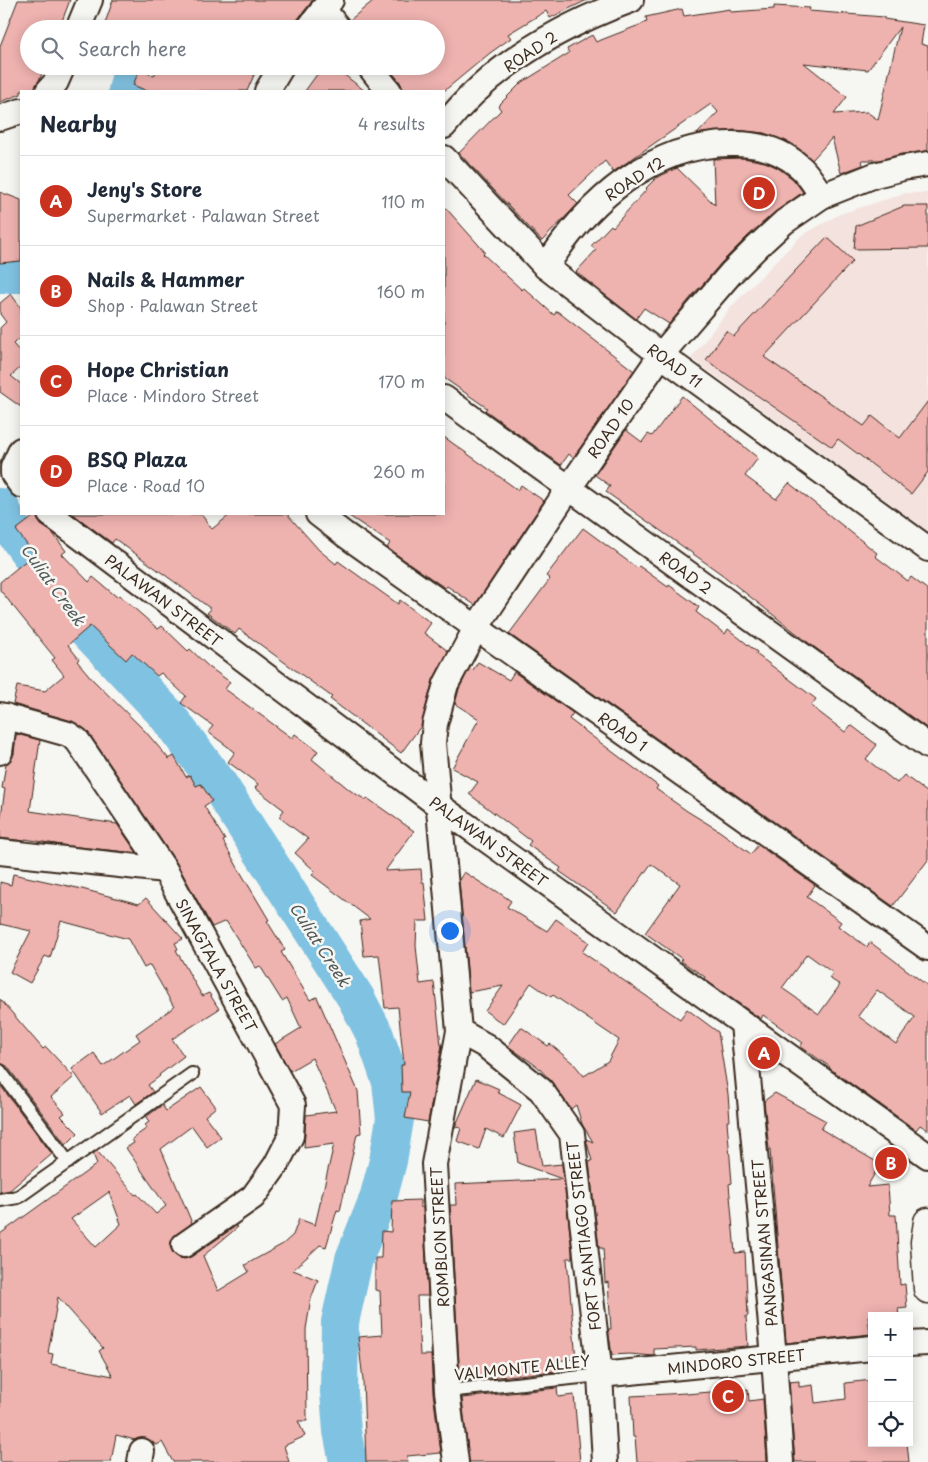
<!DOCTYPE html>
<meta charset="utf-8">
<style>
body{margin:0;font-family:"Playpen Sans",sans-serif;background:#f6f6f7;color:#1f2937}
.controls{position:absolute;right:15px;bottom:15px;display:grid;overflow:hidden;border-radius:0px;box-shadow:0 2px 12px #0003}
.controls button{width:45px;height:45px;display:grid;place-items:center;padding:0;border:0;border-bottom:1px solid #e0e1e3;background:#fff;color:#1f2937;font:25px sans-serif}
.you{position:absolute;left:449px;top:930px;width:18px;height:18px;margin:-12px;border:4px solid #fff;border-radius:50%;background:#1a73e8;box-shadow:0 0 0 8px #1a73e833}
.badge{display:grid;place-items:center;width:32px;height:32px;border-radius:50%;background:#c8321e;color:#fff;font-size:16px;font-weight:700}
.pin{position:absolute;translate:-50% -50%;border:2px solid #fff;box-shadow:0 1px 5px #0006}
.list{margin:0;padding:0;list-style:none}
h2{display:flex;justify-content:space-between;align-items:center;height:65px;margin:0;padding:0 20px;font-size:21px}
h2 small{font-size:16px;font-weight:400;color:#747a83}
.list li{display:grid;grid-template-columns:32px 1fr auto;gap:15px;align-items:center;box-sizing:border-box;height:90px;padding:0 20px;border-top:1px solid #e0e1e3}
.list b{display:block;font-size:19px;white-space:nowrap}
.list p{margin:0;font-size:16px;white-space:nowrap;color:#747a83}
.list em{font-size:16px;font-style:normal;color:#747a83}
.icon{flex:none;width:28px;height:28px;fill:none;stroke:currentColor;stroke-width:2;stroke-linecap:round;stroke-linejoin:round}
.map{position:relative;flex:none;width:928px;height:1462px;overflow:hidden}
.search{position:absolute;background:#fff;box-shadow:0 2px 12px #0003;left:20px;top:20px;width:425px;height:55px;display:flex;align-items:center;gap:12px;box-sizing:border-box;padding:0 18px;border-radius:28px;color:#747a83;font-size:19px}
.panel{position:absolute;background:#fff;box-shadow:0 2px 12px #0003;left:20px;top:90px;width:425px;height:425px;border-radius:0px}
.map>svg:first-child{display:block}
.built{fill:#f4e2de}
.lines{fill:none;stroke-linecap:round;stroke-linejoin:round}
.river{stroke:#80c2e1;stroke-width:38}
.building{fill:#eeb2af;stroke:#3b2a1e;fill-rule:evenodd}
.lane-casing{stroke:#3b2a1e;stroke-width:16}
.street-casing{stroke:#3b2a1e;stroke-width:28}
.secondary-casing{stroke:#3b2a1e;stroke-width:31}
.lane{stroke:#f6f6f2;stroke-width:12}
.street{stroke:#f6f6f2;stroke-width:24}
.secondary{stroke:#f6f6f2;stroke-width:28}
.labels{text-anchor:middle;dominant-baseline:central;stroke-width:5;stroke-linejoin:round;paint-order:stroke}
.street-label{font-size:15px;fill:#3b2a1e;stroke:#f6f6f2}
.water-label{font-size:16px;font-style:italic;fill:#505858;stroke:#f6f6f2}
</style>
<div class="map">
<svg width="928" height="1462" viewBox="0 0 928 1462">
<rect width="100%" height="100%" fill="#f6f6f2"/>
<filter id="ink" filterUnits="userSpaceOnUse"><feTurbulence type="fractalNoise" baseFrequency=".02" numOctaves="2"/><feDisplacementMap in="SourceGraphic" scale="10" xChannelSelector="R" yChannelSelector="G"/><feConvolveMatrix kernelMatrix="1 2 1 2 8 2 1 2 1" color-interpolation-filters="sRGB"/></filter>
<g filter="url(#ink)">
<polygon class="built" points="906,193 928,193 928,531 691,358 731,307 801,236 840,214"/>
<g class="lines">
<g class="river">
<polyline points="127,91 133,66"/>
<polyline points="0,274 21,274"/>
<polyline points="0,507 11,527 74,616 166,714 217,782 356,998 374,1033 391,1082 395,1119 388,1161 378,1199 354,1259 340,1322 339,1392 342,1431 348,1462"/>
</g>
</g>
<g class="building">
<polygon points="18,0 70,0 59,29 29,29 29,66 46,66 35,88 35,91 21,91 21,94 0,102 0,46"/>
<polygon points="113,0 313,0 297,20 293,29 103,29"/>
<polygon points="374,0 587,0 550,18 546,11 508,34 511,38 490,53 444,91 404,91 400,82 387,66 436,66 436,29 352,29 350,20"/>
<path d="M 774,6 L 810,8 L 809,11 L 884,17 L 884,19 L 924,25 L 921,44 L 928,46 L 928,151 L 901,154 L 879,160 L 862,160 L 863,165 L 841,173 L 832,138 L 812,160 L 791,143 L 764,133 L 735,130 L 697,134 L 718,112 L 711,104 L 613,172 L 605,161 L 569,195 L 578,204 L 542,241 L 459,153 L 501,110 L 498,106 L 521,83 L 569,53 L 567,49 L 592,35 L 596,42 L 647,22 L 646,17 L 682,9 L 684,16 L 730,9 L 731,12 L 774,9 ZM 900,27 L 878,120 L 867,112 L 834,114 L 847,97 L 804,63 L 868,70 Z"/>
<polygon points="158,66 258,66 247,91 147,91 133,85 140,69 154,76"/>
<polygon points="323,66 333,66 365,91 305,91"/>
<polygon points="743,158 765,162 778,168 793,179 803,192 775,212 748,236 721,263 699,289 698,289 669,324 644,308 636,319 576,272 596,250 591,246 611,225 613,227 647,189 646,188 656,178 677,168 715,205 713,159"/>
<polygon points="0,192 21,200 21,261 0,263"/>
<polygon points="444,206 485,252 483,254 522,290 524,288 554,315 557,311 634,371 573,458 569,454 561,465 485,410 487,408 444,378"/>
<polygon points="904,206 928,206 928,248 854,249 856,226"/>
<polygon points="827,237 853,261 764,357 864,426 872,416 900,438 928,401 928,472 911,494 838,439 832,447 706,360 726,331 734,336"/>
<polygon points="11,294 21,308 21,343 18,339 13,344 21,353 21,367 11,376 21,384 21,407 0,392 0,328 6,322 0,314 0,303"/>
<polygon points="682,396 758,458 745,476 776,499 789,483 877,553 875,556 908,581 911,577 928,590 928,729 810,644 720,573 606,492 610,486 595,475 626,430 642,442 648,434 652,436"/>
<polygon points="444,437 518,490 521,485 544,501 475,605 447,586 445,588 387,548 390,543 346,514 444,514"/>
<path d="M 37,514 L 38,520 L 41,525 L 52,532 L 66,551 L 62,554 L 89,582 L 93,577 L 117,597 L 119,595 L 158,629 L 162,626 L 188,651 L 190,649 L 209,667 L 230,682 L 225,689 L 292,738 L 295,734 L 318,751 L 312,759 L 351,791 L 366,800 L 367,798 L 414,831 L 385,871 L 421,869 L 422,882 L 424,882 L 428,921 L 417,921 L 416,946 L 420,984 L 434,982 L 441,1045 L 442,1045 L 428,1122 L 405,1118 L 410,1092 L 402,1092 L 401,1065 L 404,1065 L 398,1007 L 385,1008 L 379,955 L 364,956 L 360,921 L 370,919 L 312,875 L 315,871 L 295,853 L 308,839 L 279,817 L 284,810 L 255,788 L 258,784 L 228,762 L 235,752 L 208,732 L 213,726 L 181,703 L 186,696 L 161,673 L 157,676 L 132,653 L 126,660 L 90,626 L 68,645 L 79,659 L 77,661 L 93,680 L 145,731 L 169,759 L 174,756 L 186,777 L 190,775 L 196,786 L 201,784 L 212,801 L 204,806 L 225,840 L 223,841 L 238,868 L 269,920 L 267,921 L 285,950 L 281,952 L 310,1000 L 317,997 L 358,1091 L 361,1133 L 357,1134 L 340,1211 L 337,1210 L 326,1247 L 320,1245 L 293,1270 L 318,1280 L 311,1299 L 306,1329 L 307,1421 L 298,1421 L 305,1436 L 284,1446 L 289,1462 L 173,1462 L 162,1442 L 157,1445 L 145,1438 L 135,1440 L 116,1435 L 111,1462 L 0,1462 L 0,1234 L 97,1164 L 93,1154 L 97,1151 L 135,1195 L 137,1194 L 156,1214 L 166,1206 L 126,1148 L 134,1143 L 132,1139 L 147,1128 L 145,1125 L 149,1122 L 146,1117 L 162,1105 L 166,1111 L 201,1087 L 216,1107 L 205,1116 L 221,1137 L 207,1147 L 192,1126 L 161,1149 L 192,1223 L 172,1239 L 170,1247 L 173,1253 L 179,1258 L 185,1259 L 191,1257 L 236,1226 L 238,1227 L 203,1256 L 218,1291 L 249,1272 L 245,1265 L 283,1244 L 293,1235 L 299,1219 L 315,1225 L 334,1144 L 304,1148 L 306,1115 L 336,1111 L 312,1058 L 290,1071 L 275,1044 L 301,1028 L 287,998 L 282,1001 L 260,966 L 256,968 L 226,921 L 212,927 L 176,862 L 88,732 L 72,721 L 13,704 L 17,686 L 45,691 L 64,675 L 52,660 L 55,658 L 0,590 L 0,582 L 34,554 L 16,530 ZM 109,1192 L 121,1224 L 96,1247 L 71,1219 ZM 58,1297 L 103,1348 L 99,1351 L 113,1376 L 51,1364 L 53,1354 L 48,1353 Z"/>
<polygon points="73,514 201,514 212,529 231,514 287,514 319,550 336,564 338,561 398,604 400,600 431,623 424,633 448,651 433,680 421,726 401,753 330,699 332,697 239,629 235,634 207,613 211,609 176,583 115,539 112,543"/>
<polygon points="583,528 637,568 639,566 668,587 669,585 699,607 696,612 725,634 728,629 757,652 756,654 816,699 811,706 845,732 851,725 877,745 866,759 897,783 904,775 928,793 928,860 893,906 509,634 550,579 546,576"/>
<path d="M 478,662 L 509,680 L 514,672 L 573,713 L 569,719 L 658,786 L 656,789 L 687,811 L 718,830 L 751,854 L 758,845 L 815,885 L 807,897 L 841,922 L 838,926 L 867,947 L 870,942 L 928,986 L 928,1130 L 920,1125 L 916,1130 L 829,1068 L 830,1067 L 800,1046 L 803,1043 L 763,1015 L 761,1019 L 754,1014 L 704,979 L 705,977 L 681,961 L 682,959 L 645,933 L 680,884 L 651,864 L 617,912 L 559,871 L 561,868 L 528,845 L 531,841 L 469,794 L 478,782 L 452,768 L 479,719 L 455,704 L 459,689 L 470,667 L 473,670 ZM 807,954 L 833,973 L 829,978 L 840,985 L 819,1014 L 782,988 ZM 877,990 L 915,1017 L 896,1044 L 858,1016 Z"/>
<polygon points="16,734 40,740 30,811 117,824 137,853 68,846 25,839 25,841 0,838 0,823 5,789 2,788 6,764 11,760 14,754"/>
<polygon points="464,872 494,891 495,890 511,901 507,907 547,931 556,919 589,942 582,952 680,1019 687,1009 718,1032 728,1094 730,1121 727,1121 732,1183 729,1184 735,1253 745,1252 748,1316 746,1316 748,1346 696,1350 696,1347 654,1349 654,1356 629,1354 612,1355 608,1329 611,1329 608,1282 605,1283 603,1248 599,1248 589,1162 592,1161 586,1139 593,1142 582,1124 576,1105 571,1109 552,1082 538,1067 508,1046 521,1027 548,1046 550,1044 574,1064 584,1076 608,1061 619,1040 553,995 551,997 531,983 503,1024 485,1011 503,986 469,992 459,880"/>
<polygon points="13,874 82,889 139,904 146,898 183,939 175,943 178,949 176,950 202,996 209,993 219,1009 172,1039 184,1056 159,1075 160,1076 148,1085 153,1092 136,1104 130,1095 102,1113 72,1069 94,1053 103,1066 140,1040 136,1034 174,1007 150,965 144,968 128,939 61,921 50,958 45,956 30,983 10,972 31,931 0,924 0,882 11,885"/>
<polygon points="0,999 43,1049 46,1047 74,1077 51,1097 65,1113 61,1116 78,1133 66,1145 7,1066 0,1063"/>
<polygon points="476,1079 499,1089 497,1092 521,1105 504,1138 486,1129 479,1149 457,1141 461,1128 455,1127"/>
<polygon points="0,1085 52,1154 10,1190 0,1192"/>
<polygon points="775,1093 826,1121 821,1129 880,1164 867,1187 888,1185 890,1215 896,1215 900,1285 905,1284 907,1308 898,1309 899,1316 868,1316 870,1334 786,1343 770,1150 769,1150 764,1101"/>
<polygon points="536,1130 542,1166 562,1164 572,1251 572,1258 567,1258 576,1359 555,1361 556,1371 460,1381 450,1205 456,1205 455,1184 562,1179 518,1163 514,1133"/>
<polygon points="420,1200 420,1207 423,1207 428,1296 417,1296 420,1355 431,1355 433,1393 441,1453 407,1456 408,1462 366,1462 363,1380 358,1337 382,1335 380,1291 375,1290 375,1258 381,1258 382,1231 391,1232 392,1201"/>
<polygon points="872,1380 872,1443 907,1443 909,1462 795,1462 789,1382 799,1381 799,1387 813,1385 815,1403 846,1399 845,1383"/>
<polygon points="557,1388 558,1397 574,1395 580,1462 469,1462 462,1398"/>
<polygon points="748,1389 749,1401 763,1399 767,1462 637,1462 635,1437 633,1437 631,1396 686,1393 686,1394"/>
</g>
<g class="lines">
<g class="lane-casing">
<g id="lane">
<polyline points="0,1071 68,1162"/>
<polyline points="0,1200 18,1197 192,1074"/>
<polyline points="447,1391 600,1375"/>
</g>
</g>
<g class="street-casing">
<g id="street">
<polyline points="323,9 339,29"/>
<polyline points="78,29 90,0"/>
<polyline points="308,29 331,0"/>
<polyline points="369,66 389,91"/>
<polyline points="48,91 56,82 63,66"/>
<polyline points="267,91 282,66"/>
<polyline points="0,118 21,111"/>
<path d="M 444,126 C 491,66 560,26 631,0"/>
<polyline points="444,158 546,267 661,355 928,549"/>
<path d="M 546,267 C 587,202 653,142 735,144 C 758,144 781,150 799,166 C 808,173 815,186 822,196"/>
<polyline points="444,398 928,746"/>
<polyline points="21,450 13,467 13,474 21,485"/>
<polyline points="50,514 438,805 928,1156"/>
<polyline points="318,514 344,534 928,948"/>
<polyline points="0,715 68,734 77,740 165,870 293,1105 291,1136 276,1165 253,1197 184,1245"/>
<polyline points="0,752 5,716"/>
<polyline points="0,852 165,870"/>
<polyline points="743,1024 774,1357 781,1462"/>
<polyline points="459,1031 486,1046 541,1090 572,1134 600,1375 605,1462"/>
<polyline points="909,1344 928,1343"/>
<polyline points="600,1375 872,1348"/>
<polyline points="140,1462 142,1451"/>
<polyline points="456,1462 447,1391 434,1164 459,1031 433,743 435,724 446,684 476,628 569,488 661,355 687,324 731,273 758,246 784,222 822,196 875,175 903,168 928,164"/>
</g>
</g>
<g class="secondary-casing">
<polyline id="secondary" points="928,1222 925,1242 928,1289"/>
</g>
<use href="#lane" class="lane"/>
<use href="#street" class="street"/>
<use href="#secondary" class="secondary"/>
</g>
</g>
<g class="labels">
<g class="street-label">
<text transform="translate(530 51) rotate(-34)">ROAD 2</text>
<text transform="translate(634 178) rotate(-33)">ROAD 12</text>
<text transform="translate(675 365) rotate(36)">ROAD 11</text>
<text transform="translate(610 428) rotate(-55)">ROAD 10</text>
<text transform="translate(686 572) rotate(36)">ROAD 2</text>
<text transform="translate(164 600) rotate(37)">PALAWAN STREET</text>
<text transform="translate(623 731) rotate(35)">ROAD 1</text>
<text transform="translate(489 841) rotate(36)">PALAWAN STREET</text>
<text transform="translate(217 965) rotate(61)">SINAGTALA STREET</text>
<text transform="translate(583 1236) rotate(-97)">FORT SANTIAGO STREET</text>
<text transform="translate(439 1237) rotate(-93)">ROMBLON STREET</text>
<text transform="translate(764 1243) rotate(-95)">PANGASINAN STREET</text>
<text transform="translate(736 1361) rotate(-6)">MINDORO STREET</text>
<text transform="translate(522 1367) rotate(-6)">VALMONTE ALLEY</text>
</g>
<g class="water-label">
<text transform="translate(54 584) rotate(54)">Culiat Creek</text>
<text transform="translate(321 944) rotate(57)">Culiat Creek</text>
</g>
</g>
</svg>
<div class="controls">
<button>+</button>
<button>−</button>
<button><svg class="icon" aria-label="locate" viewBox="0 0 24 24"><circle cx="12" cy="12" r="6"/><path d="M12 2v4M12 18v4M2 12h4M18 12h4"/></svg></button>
</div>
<div class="you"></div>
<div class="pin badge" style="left:764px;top:1053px">A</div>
<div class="pin badge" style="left:891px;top:1163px">B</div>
<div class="pin badge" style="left:728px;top:1396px">C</div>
<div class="pin badge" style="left:759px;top:193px">D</div>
<div class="search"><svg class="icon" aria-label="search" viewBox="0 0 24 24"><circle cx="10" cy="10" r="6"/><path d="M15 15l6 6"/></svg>Search here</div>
<section class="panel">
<h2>Nearby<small>4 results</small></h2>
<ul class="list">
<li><span class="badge">A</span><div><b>Jeny's Store</b><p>Supermarket · Palawan Street</p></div><em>110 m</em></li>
<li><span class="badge">B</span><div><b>Nails &amp; Hammer</b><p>Shop · Palawan Street</p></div><em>160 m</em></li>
<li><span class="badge">C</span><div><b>Hope Christian</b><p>Place · Mindoro Street</p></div><em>170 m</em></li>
<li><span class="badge">D</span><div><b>BSQ Plaza</b><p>Place · Road 10</p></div><em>260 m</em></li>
</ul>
</section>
</div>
